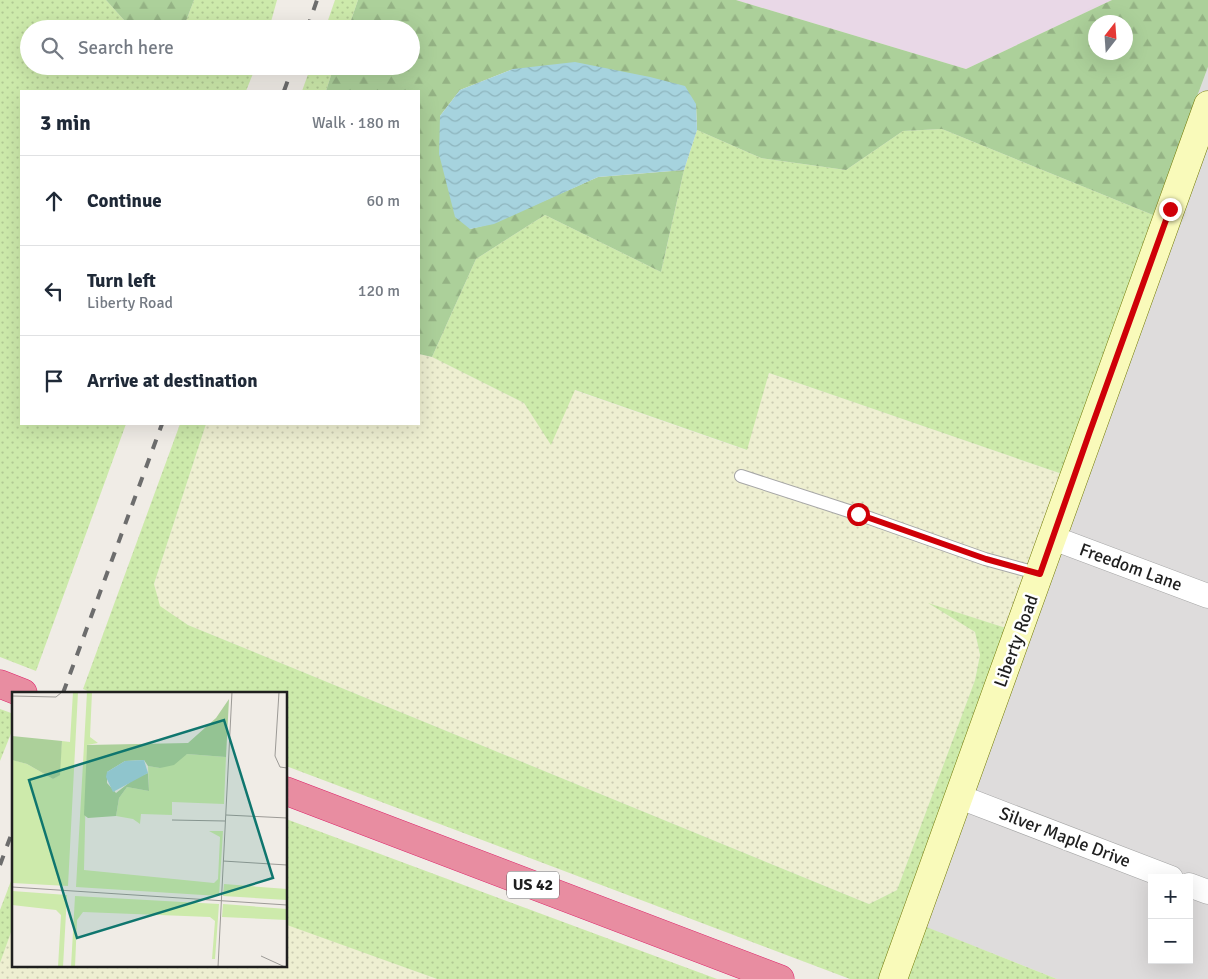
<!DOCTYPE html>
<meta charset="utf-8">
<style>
body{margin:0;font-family:Signika,sans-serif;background:#f6f6f7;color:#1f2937}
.controls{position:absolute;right:15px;bottom:15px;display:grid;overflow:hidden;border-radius:0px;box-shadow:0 5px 20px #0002}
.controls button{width:45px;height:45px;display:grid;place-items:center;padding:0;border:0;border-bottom:1px solid #e0e1e3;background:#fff;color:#1f2937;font:25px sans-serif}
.compass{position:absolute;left:1088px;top:15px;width:45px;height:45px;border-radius:50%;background:#fff;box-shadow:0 5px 20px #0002;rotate:17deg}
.stop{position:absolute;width:15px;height:15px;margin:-11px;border:4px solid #cf0008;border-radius:50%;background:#fff}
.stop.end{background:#cf0008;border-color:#fff;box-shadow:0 1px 5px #0008}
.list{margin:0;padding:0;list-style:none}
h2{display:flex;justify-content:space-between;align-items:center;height:65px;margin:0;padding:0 20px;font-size:21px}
h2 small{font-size:16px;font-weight:400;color:#747a83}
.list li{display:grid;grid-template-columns:32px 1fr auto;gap:15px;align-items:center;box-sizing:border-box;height:90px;padding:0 20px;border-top:1px solid #e0e1e3}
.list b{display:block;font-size:19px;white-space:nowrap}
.list p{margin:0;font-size:16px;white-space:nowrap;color:#747a83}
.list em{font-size:16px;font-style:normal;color:#747a83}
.icon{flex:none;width:28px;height:28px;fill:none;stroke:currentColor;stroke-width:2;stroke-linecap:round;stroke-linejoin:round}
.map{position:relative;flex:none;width:1208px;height:979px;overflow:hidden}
.search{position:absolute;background:#fff;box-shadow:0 5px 20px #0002;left:20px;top:20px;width:400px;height:55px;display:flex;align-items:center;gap:12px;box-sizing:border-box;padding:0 18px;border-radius:28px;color:#747a83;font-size:19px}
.panel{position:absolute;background:#fff;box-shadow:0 5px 20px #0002;left:20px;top:90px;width:400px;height:335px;border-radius:0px}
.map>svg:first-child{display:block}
.residential{fill:#dedcdc;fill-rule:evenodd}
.industrial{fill:#e9d8e7}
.farmland{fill:url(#farmland-dots)}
.grass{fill:url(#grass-dots)}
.forest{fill:url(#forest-firs);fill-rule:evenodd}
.water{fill:url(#water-waves)}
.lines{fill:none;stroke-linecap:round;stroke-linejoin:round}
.lane-casing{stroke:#a6a6a6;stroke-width:14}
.street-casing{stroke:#a6a6a6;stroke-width:25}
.secondary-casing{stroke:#717904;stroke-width:29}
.highway-casing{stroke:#dd246a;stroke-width:29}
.lane{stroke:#fff;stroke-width:12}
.street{stroke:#fff;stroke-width:24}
.secondary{stroke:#f9faba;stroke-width:28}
.highway{stroke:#e88da1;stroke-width:28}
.rail{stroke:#6d6d6d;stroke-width:4;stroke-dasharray:10 10;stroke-linecap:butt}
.route{stroke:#cf0008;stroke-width:6}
.labels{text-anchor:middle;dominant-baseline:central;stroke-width:5;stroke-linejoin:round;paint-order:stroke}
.shield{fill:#fff;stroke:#626262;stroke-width:1}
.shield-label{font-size:16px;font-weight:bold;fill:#1f1f1f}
.street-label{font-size:18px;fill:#1f1f1f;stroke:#fff}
.inset-road{fill:none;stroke:#9c9a96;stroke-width:1}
.view{fill:#0f766e;fill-opacity:0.15;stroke:#0f766e;stroke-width:2.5}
.inset-edge{fill:none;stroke:#1f1f1f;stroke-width:2.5}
</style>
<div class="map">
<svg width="1208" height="979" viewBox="0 0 1208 979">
<defs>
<pattern id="farmland-dots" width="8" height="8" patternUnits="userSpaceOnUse" patternTransform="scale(1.25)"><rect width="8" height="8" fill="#eeefd1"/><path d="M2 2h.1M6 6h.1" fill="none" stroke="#ccccb3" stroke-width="1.8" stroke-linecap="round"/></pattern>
<pattern id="grass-dots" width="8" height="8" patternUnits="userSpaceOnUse" patternTransform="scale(1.25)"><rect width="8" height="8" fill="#cdeaab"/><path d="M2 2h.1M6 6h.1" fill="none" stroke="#b0c893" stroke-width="1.8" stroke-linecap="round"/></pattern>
<pattern id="forest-firs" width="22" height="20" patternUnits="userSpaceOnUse" patternTransform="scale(1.25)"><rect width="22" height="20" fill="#acd09a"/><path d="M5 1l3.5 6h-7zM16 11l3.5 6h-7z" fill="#94b284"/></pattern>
<pattern id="water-waves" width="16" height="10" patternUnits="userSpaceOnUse" patternTransform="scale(1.25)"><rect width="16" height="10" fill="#a6d3de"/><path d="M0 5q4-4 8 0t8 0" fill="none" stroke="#8eb5be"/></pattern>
</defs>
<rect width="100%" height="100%" fill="#f0ece6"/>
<path class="residential" d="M 1208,67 L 1208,979 L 1057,979 L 900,917 L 1062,474 L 1153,215 ZM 1152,878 L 1189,878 L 1189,960 L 1152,960 Z"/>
<polygon class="industrial" points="736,0 1112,0 966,69"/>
<g class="farmland">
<polygon points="419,354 432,357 524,403 551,444 574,390 746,450 769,373 1062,474 1006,628 930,604 975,632 980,655 975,680 897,890 869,904 188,625 159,606 154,584 206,424 419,424"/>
<polygon points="14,924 14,965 286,965 286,924 437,979 0,979 0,963"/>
</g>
<g class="grass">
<polygon points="0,0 106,0 132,29 29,29 29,66 256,66 246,91 21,91 21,424 126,424 36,671 0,657"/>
<polygon points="194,0 277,0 269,29 183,29"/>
<polygon points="335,0 358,0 348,29 325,29"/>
<polygon points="311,66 334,66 326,91 302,91"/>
<polygon points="942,129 1153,215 1062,474 769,373 747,450 575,390 551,445 524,403 432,357 476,259 545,215 661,272 684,170 697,130 761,158 846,170 903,131"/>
<polygon points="180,424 206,424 154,584 160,606 188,625 869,904 897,890 975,680 980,655 975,632 928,603 1006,628 900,917 879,979 850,979 286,766 286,693 92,693 83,689"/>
<polygon points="0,709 14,714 14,726 0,761"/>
<polygon points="286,819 717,979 437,979 287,925"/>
<polygon points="14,873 14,924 0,963 0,910"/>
<polygon points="924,926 1057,979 904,979"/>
</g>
<g class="forest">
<polygon points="106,0 194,0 183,29 132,29"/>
<path d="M 358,0 L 736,0 L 966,69 L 1112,0 L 1208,0 L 1208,67 L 1153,215 L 942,129 L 903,131 L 846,170 L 761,158 L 697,130 L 696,104 L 513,69 L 460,90 L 440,116 L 470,229 L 494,223 L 598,177 L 684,170 L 661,272 L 545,215 L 476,259 L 432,357 L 419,354 L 419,91 L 326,91 L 334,66 L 411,66 L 411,29 L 348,29 ZM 1096,22 L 1126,22 L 1126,52 L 1096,52 Z"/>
</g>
<polygon class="water" points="575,62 650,77 685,86 696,104 697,130 684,170 598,177 494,224 470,229 455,217 439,154 440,116 460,90 513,69"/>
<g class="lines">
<g class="lane-casing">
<polyline id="lane" points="741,476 858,514 985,559 1040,574"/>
</g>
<g class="street-casing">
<g id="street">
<polyline points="1053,538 1208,596"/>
<polyline points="960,797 1171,878"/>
<polyline points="1189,885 1208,892"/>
</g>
</g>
<g class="secondary-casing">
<polyline id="secondary" points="893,979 1208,105"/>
</g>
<g class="highway-casing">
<g id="highway">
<polyline points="0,684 23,693"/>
<polyline points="286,791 780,979"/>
</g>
</g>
<use href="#lane" class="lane"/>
<use href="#street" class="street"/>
<use href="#secondary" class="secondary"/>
<use href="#highway" class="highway"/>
<g class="rail">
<polyline points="307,29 317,0"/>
<polyline points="284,91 293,66"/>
<polyline points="63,693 162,424"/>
<polyline points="0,865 14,827"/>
</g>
</g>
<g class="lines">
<polyline class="route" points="858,514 986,559 1040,574 1089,434 1170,209"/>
</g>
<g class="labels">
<rect class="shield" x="507" y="871.5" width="52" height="27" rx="4"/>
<g class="shield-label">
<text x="533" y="885">US 42</text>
</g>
<g class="street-label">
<text transform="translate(1131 567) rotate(20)">Freedom Lane</text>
<text transform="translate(1016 641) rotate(-70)">Liberty Road</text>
<text transform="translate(1065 837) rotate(21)">Silver Maple Drive</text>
</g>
</g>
<g transform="translate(12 692)">
<rect width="275" height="275" fill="#f0ece6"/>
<path d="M 61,0 L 66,0 L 56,194 L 0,191 L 1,68 L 15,72 L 41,87 L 47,83 L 50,49 L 58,50 ZM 75,0 L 80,0 L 78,45 L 86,51 L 75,53 L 72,178 L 202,191 L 206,187 L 208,145 L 197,139 L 211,139 L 207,204 L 64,195 ZM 175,62 L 214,65 L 212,112 L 160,110 L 160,123 L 129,122 L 128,132 L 121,127 L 104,124 L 107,106 L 115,95 L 137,99 L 136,74 L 148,76 ZM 212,192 L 275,197 L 275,208 L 211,204 ZM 0,199 L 55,203 L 51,275 L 46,275 L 49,223 L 44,218 L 0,213 ZM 63,204 L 207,212 L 203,267 L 200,267 L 203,229 L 198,225 L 71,220 L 65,228 L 63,275 L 59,275 ZM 211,212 L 275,217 L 275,228 L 210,225 Z" fill="#cdeaab"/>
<path d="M 217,7 L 214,65 L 175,62 L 162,73 L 148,76 L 136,74 L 132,68 L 113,69 L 95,80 L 95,91 L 104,101 L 122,87 L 136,81 L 137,99 L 115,95 L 107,106 L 104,124 L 76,126 L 72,123 L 75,53 L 176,51 L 204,26 ZM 0,44 L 50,49 L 48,83 L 41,87 L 15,72 L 0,68 Z" fill="#acd09a"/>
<path d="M 132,68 L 136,81 L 101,100 L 94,85 L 95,80 L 113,69 Z" fill="#a6d3de"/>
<path class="inset-road" d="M 267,0 L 263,64 L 268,75 L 275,76M 0,4 L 44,5 L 50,0M 214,123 L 275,126M 160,128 L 213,129M 211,169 L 275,173M 0,195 L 275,213M 249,264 L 273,275M 206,275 L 220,0"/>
<path class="view" d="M 212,28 L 261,186 L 65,246 L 17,88 Z"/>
<rect width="275" height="275" class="inset-edge"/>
</g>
</svg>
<div class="controls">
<button>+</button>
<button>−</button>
</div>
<svg class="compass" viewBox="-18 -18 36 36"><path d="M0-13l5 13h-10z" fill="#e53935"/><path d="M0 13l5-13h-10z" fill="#747a83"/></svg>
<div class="stop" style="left:858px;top:514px"></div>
<div class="stop end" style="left:1170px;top:209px"></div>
<div class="search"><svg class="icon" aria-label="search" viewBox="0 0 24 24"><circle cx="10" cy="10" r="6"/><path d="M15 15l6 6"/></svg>Search here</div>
<section class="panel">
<h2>3 min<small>Walk · 180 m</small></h2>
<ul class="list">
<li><svg class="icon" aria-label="ahead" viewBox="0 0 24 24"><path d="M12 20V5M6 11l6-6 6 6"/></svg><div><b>Continue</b></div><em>60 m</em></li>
<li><svg class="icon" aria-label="left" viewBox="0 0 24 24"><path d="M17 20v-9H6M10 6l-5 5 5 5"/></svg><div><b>Turn left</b><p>Liberty Road</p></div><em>120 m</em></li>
<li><svg class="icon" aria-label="arrive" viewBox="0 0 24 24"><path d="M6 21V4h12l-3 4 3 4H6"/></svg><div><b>Arrive at destination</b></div></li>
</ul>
</section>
</div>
